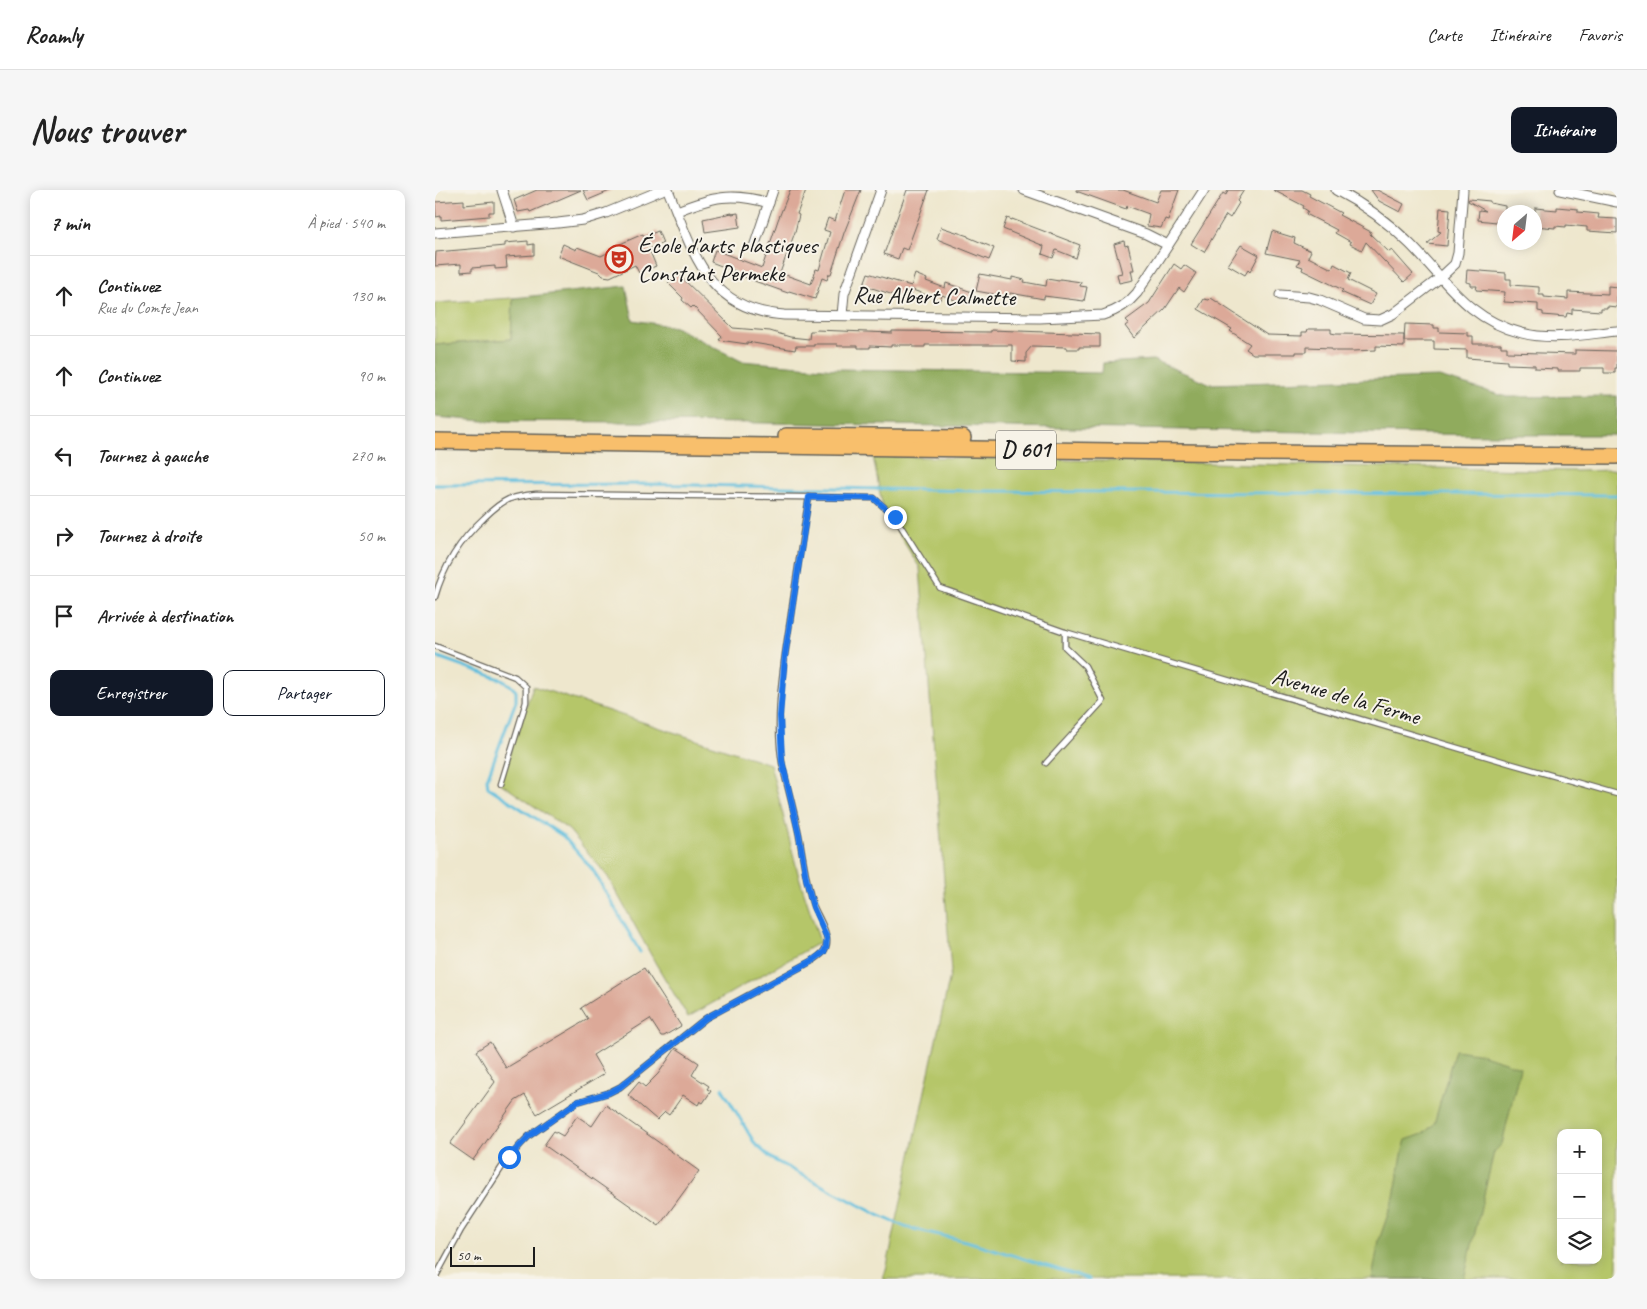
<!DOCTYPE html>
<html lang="fr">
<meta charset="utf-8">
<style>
body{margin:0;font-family:Caveat,sans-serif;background:#f6f6f6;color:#222}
.controls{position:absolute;right:15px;bottom:15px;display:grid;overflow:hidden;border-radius:10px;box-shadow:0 2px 12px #0003}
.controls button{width:45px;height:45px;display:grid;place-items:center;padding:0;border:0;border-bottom:1px solid #e0e0e0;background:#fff;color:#222;font:25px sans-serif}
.compass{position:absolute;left:1062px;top:15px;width:45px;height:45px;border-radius:50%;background:#fff;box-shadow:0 2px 12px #0003;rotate:208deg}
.scale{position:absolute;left:15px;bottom:12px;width:85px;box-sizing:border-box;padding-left:5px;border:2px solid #1c1c1c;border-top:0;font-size:14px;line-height:18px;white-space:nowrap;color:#1c1c1c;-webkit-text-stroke:4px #f7f3e8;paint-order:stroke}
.stop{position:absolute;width:15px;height:15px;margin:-11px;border:4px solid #1a73e8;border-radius:50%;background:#fff}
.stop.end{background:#1a73e8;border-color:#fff;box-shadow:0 1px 5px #0008}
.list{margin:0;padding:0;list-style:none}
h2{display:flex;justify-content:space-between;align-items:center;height:65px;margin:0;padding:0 20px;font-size:21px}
h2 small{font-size:16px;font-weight:400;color:#767676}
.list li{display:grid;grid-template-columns:32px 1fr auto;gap:15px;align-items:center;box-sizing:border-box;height:80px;padding:0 20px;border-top:1px solid #e0e0e0}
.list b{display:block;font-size:19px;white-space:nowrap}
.list p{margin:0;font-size:16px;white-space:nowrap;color:#767676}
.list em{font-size:16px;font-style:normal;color:#767676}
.actions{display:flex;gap:10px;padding:15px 20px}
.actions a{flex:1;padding:11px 0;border:1px solid #111827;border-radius:10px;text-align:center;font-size:18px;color:#111827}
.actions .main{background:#111827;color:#fff}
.icon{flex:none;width:28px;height:28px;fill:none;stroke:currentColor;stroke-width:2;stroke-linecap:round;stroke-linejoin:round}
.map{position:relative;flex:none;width:1182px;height:1089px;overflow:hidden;border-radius:10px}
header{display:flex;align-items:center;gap:30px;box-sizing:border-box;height:70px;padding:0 25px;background:#fff;border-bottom:1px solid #e0e0e0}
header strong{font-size:24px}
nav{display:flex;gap:28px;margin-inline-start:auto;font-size:18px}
.intro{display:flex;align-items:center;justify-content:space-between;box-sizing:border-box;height:120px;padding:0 30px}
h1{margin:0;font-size:35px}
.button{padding:12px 22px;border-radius:10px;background:#111827;color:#fff;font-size:18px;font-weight:700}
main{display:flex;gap:30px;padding:0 30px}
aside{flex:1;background:#fff;border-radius:10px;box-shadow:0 2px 12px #0003}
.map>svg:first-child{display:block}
.green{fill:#b5c669;stroke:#687142;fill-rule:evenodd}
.forest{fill:#90ab5d;stroke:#56643c}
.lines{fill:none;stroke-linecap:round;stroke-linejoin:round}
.stream{stroke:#5fbedd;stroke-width:3}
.building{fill:#dca998}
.service-casing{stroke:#66635a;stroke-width:7}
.minor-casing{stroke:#66635a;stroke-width:11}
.primary-casing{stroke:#66635a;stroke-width:18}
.service{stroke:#fff;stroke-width:4.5}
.minor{stroke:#fff;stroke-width:9}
.primary{stroke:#f8bf6c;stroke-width:15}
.route{stroke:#1a73e8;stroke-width:6}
.labels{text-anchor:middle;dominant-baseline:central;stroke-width:4;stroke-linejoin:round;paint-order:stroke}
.shield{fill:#f7f3e8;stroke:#5e5c59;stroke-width:1}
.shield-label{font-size:22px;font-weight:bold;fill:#1c1c1c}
.poi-label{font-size:24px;fill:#1c1c1c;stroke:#f7f3e8;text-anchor:start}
.street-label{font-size:24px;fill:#1c1c1c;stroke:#f7f3e8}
</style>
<header>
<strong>Roamly</strong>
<nav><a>Carte</a><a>Itinéraire</a><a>Favoris</a></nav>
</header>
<div class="intro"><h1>Nous trouver</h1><a class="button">Itinéraire</a></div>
<main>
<aside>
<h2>7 min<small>À pied · 540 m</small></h2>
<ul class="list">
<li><svg class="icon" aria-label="ahead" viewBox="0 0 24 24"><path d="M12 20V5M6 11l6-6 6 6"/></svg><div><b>Continuez</b><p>Rue du Comte Jean</p></div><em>130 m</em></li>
<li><svg class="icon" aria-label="ahead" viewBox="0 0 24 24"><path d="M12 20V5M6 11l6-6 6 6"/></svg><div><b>Continuez</b></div><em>90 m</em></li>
<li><svg class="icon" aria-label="left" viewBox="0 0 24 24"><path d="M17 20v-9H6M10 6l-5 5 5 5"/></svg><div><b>Tournez à gauche</b></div><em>270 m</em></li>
<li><svg class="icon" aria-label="right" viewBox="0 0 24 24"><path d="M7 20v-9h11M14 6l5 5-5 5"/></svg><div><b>Tournez à droite</b></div><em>50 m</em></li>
<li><svg class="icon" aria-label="arrive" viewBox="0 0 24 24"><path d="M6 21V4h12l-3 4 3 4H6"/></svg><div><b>Arrivée à destination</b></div></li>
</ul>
<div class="actions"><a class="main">Enregistrer</a><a>Partager</a></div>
</aside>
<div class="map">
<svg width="1182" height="1089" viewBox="0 0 1182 1089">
<rect width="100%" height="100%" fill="#f7f3e8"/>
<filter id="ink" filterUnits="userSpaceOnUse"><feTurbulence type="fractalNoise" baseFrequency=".02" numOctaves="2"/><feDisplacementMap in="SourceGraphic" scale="10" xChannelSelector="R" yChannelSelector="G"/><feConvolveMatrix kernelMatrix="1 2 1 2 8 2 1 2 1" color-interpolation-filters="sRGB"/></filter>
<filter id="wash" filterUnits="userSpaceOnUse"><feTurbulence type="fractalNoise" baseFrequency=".0096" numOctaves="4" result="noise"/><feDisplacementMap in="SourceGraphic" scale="20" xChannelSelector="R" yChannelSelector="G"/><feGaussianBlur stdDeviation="1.12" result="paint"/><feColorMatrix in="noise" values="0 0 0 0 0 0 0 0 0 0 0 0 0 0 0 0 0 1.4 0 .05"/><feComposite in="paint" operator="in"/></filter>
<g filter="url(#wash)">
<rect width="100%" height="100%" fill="#eee7cd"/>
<g class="green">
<polygon points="78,108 76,149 0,155 0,113"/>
<path d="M 438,266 L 1141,281 L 1182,280 L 1182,1089 L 448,1089 L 452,1076 L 516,781 L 485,378 L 448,319 ZM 1126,943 L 1163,943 L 1163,1070 L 1126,1070 Z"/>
<polygon points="98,496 335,574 364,687 385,752 253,827 221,774 173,687 134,640 65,593"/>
</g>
<g class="forest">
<polygon points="191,96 198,130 240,137 306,171 400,179 667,183 668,173 718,170 776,194 1004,187 1072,207 1182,206 1182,245 1056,245 327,233 48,231 0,227 0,155 76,149 78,108"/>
<polygon points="1020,860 1042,863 1085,877 1067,954 1059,962 1029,1089 937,1089 944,1050 959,1007 968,960 971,950 988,944 999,934"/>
</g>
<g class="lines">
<g class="stream">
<polyline points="0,295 210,294 544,301 1182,305"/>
<polyline points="0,466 65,489 75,495 81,501 81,511 52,589 53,597 128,646 158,680 205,762"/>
<polyline points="287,898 320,954 337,969 443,1025 470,1037 535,1052 654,1089"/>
</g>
</g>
<g id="blocks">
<g class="building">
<polygon points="102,0 146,0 95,22 94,20 83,22 79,10"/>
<polygon points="148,0 177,0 153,10"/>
<polygon points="355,0 371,0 362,24 364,25 360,42 345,83 376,94 381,79 384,80 395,42 389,40 393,28 400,31 410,0 426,0 409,43 396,84 394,84 392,90 387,88 380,109 354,101 353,103 322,92 302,84 302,82 276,72 280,60 327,78 343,30"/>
<polygon points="472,0 494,0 472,60 467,58 463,69 449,64"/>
<polygon points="641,0 688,0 721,12 726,0 744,0 733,30 730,29 726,38 712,36 714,24 692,16 691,19 641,1"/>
<polygon points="793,0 809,0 802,11 804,13 795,28 791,25 769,62 756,54 788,3 791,5"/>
<polygon points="838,0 867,0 875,4 874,6 906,23 904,25 936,42 935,44 954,62 957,60 978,84 969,92 931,52 927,60 915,54 916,52 900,43 902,40 871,24 873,21 868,18 869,16"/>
<polygon points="936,0 942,0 969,14 965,22 944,11"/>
<polygon points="1034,9 1055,11 1055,13 1070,16 1070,33 1043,30 1044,20 1051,21 1033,11"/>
<polygon points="29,10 29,15 59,12 59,22 54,22 54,26 6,30 6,26 1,27 0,12"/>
<polygon points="1122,17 1143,19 1143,22 1164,24 1163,28 1182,29 1182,43 1152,41 1152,37 1131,35 1131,37 1120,36 1120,38 1100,36 1100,18 1122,20"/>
<polygon points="1005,18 1015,19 1012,56 992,54 1006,42 1003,41"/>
<polygon points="297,23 297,24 303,23 305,37 270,42 268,29"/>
<polygon points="572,28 577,30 577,29 645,55 641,68 621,60 618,68 607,64 609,56 568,39"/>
<polygon points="506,37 533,46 533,47 559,58 554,70 502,49"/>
<polygon points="223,41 228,53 214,59 221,76 204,83 200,75 175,87 168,86 164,82 123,66 128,54 141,60 142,57 166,66 186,56 185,54 208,44 209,47"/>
<polygon points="837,41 860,48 859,53 876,61 873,67 897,79 899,74 916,83 913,90 941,104 935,115 906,102 908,100 867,80 868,77 862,75 865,70 831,63"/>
<polygon points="93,51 93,55 99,54 99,65 71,67 72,78 60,79 60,76 37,78 37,81 26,82 26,74 0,76 1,62 70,56 70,53"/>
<polygon points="689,51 690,56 693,55 699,80 696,80 698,90 684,93 682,84 687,83 679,54"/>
<polygon points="806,55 824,65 815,82 813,80 810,85 793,75"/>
<polygon points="739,74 746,79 749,75 761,83 749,102 744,98 730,119 699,148 690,136 694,133 691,130 714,113"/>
<polygon points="1032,80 1071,83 1071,89 1076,89 1076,95 1104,97 1104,105 1109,105 1109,107 1133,109 1133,102 1173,104 1173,96 1182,97 1182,117 1172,116 1172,118 1166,118 1166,121 1137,119 1137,124 1132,123 1131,127 1108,125 1108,122 1103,121 1103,114 1069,112 1070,102 1041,100 1042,96 1036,96 1036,93 1031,92"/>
<polygon points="242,83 298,138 335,141 355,147 374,149 375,141 380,141 381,140 457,143 457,141 556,142 556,140 665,144 665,157 644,157 644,159 632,159 632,157 597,156 591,163 591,172 577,171 577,155 490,155 490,157 478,157 478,155 456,155 456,157 435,156 435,158 423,158 423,156 402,156 402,154 379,154 379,156 361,156 360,160 312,152 312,154 284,150 287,146 258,116 256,118 247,110 248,108 233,93"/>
<polygon points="433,83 476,96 480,84 492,89 491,91 510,98 511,93 537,102 533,113 526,110 525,112 507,105 505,110 475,99 471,109 434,97 435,96 429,94"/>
<polygon points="545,84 577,90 577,87 590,90 589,92 611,96 612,89 624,91 625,89 646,92 645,96 652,97 649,111 609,106 609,109 575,103 574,107 541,101"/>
<polygon points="776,108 832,145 867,146 867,142 872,142 873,139 896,139 896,143 901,144 969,145 969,157 941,156 941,160 918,161 900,161 900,160 896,160 896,158 872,157 872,162 861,162 861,164 818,164 811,159 815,154 795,141 797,139 763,119 769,109 774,110"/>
<polygon points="970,134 999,135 999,138 1004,138 1004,142 1033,143 1033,146 1038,146 1038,154 1066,154 1066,157 1072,157 1072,162 1140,164 1140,160 1182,161 1182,178 1180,178 1180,183 1169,183 1169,178 1145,178 1145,181 1123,181 1123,179 1100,178 1100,175 1072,174 1072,171 1032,168 1032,160 999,159 999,151 969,151"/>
<polygon points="209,778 246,836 229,846 226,846 215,829 158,865 169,884 102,924 90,905 80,911 38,970 15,954 60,892 41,861 55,852 71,878 153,829 146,818"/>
<polygon points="241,858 264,873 257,885 274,896 272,899 276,901 268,913 265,911 263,915 248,905 234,925 230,922 222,930 193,905 204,892 210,897 223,884"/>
<polygon points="171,915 264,981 224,1036 109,955 119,941 128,946 142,926 157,936"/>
</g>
</g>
</g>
<g filter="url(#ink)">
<use href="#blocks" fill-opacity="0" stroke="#66635a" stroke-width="1"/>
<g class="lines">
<g class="service-casing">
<g id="service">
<path d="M 0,407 C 9,375 25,350 49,328 C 56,321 65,313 74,309 C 83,306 92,305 101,304 L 439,308 L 460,327 L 505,398 L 630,442 L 1077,574 L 1182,604"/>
<polyline points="0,456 80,487 91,497 91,512 66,594"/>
<polyline points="611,573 668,511 650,476 630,457 630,442"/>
<path d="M 0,1088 L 26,1040 L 67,977 L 86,954 L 94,946 L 142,912 L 173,903 L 185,897 L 271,828 L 377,771 C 385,766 392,761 392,751 C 392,738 381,725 377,712 C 371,690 368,668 364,645 C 360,624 354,603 349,582 C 338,537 348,477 355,431 C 361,390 367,348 374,307"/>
</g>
</g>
<g class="minor-casing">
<g id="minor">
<polyline points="67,0 79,37"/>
<path d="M 233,0 C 258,61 271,120 349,125 L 605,128 L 668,125 C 682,121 693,114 702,103 L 769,0"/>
<polyline points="589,0 711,44 733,55"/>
<path d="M 901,0 C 928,14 953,32 975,54 C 1011,90 1033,130 1087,143 C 1118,151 1151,144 1182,141"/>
<polyline points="1125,0 1182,12"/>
<path d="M 242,21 C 277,7 296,2 334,13"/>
<polyline points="0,43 123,33 148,30 171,23 227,0"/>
<polyline points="319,57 338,0"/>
<polyline points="845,105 874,107 885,110 929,129 945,130 958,124 1005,88 1020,74 1023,63 1028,0"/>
<polyline points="407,125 409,104 446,0"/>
</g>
</g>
<g class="primary-casing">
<g id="primary">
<polyline points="351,246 528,248"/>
<polyline points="0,251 815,263 1182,266"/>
</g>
</g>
<use href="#service" class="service"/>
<use href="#minor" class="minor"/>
<use href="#primary" class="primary"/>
</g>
</g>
<g class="lines" filter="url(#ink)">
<polyline class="route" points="74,967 94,946 142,912 173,903 185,897 271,828 377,771 389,762 391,757 392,748 378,717 371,688 364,645 347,571 345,526 350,465 374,307 439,308 460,327"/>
</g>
<defs>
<g id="theatre-ring" transform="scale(1.4375)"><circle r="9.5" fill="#f7f3e8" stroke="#c8321e" stroke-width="1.5"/><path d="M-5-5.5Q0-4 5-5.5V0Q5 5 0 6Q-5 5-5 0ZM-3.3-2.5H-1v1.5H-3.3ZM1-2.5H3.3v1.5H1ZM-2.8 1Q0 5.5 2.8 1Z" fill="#c8321e"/></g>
</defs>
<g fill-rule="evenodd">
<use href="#theatre-ring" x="184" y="69"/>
</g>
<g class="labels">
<rect class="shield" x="561" y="240.5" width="60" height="39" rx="4"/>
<g class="shield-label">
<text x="591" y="260">D 601</text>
</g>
<g class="poi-label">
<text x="203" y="55">École d'arts plastiques<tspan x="203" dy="28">Constant Permeke</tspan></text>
</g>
<g class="street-label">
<text transform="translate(499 106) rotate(1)">Rue Albert Calmette</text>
<text transform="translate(911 506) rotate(16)">Avenue de la Ferme</text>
</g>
</g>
</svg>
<div class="controls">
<button>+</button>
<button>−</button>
<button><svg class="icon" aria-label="layers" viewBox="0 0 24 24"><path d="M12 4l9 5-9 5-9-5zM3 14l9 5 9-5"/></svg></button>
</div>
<svg class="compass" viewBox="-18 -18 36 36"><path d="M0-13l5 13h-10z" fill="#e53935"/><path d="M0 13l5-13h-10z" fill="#767676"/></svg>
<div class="scale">50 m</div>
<div class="stop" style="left:74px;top:967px"></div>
<div class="stop end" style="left:460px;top:327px"></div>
</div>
</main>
